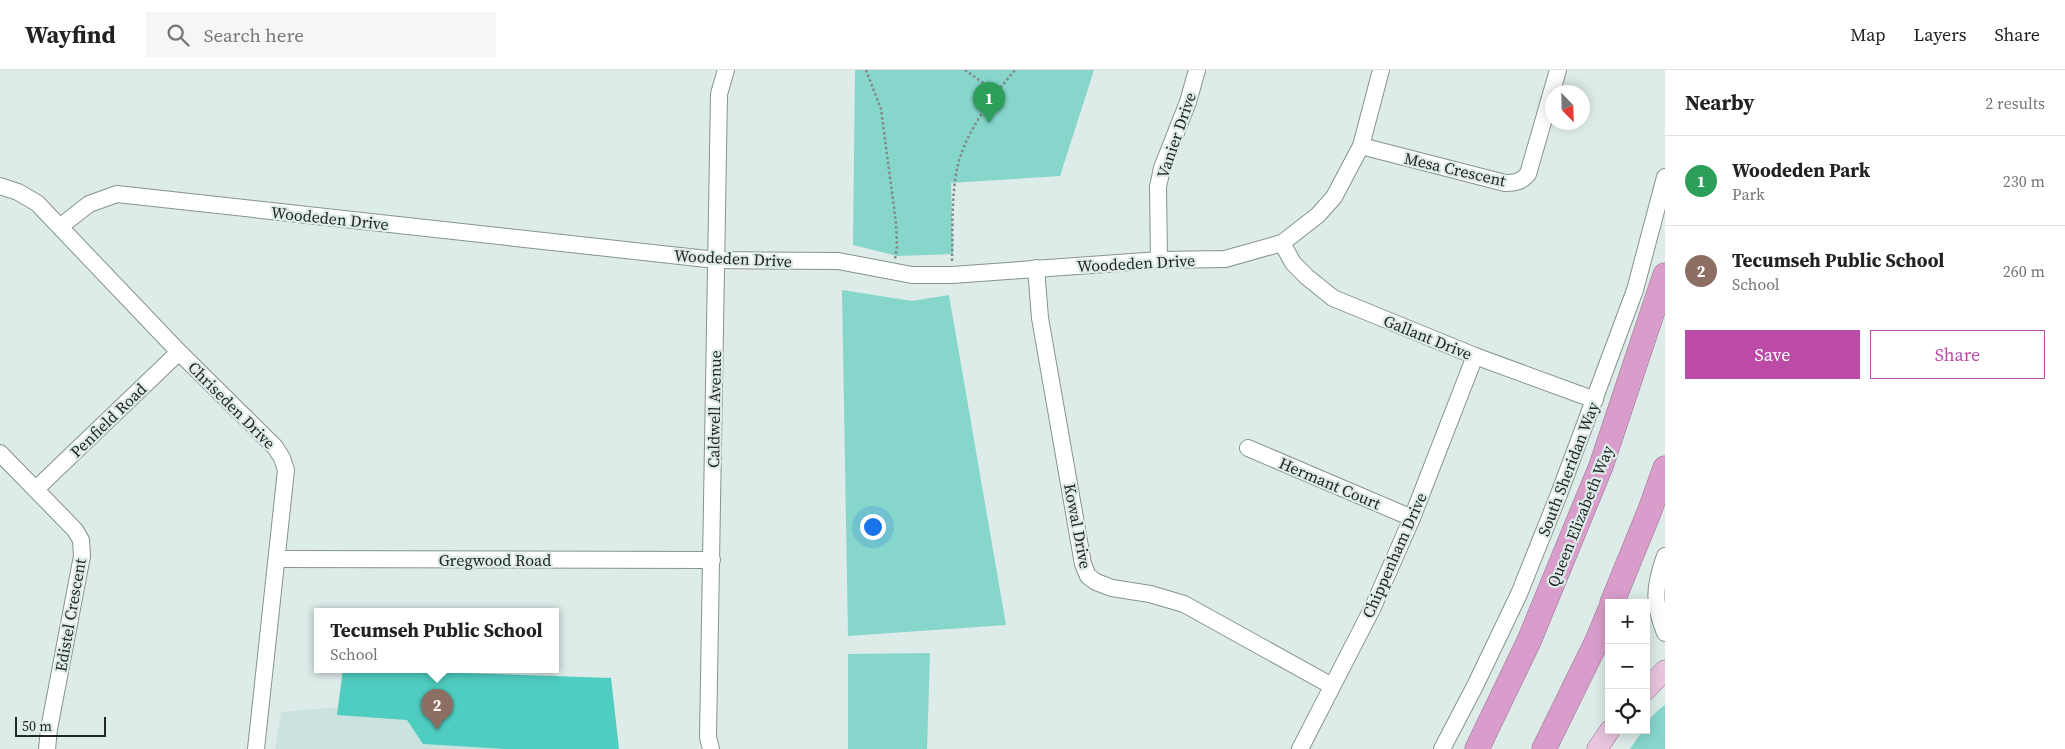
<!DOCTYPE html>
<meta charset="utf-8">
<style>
body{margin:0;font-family:"Source Serif 4",serif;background:#f6f6f6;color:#222}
.controls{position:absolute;right:15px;bottom:15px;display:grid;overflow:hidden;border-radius:0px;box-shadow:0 2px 12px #0003}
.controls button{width:45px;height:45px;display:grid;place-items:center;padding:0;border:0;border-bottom:1px solid #e0e0e0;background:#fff;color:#222;font:25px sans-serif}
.compass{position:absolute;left:1545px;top:15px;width:45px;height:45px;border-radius:50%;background:#fff;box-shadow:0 2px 12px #0003;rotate:157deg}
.scale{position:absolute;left:15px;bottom:12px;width:91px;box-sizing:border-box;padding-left:5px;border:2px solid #222726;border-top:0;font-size:14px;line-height:18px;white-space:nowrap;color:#222726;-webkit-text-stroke:4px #ddebe9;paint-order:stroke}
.you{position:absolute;left:872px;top:456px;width:18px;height:18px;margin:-12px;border:4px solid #fff;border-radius:50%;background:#1a73e8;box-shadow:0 0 0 8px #1a73e833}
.badge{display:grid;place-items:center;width:32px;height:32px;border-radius:50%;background:#bc4ba7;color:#fff;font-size:16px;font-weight:700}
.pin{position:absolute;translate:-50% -41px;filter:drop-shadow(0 1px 2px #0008)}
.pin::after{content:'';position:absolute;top:26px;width:18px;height:15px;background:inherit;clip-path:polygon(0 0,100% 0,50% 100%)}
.popup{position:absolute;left:314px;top:538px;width:245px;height:65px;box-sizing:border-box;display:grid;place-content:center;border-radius:0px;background:#fff;filter:drop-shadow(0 1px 4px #0005);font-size:16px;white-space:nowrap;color:#767676}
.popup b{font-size:19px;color:#222}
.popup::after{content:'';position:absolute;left:50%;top:100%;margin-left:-10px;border:10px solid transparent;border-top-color:#fff}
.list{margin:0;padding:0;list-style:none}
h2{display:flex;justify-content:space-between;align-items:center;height:65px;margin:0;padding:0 20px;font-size:21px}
h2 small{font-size:16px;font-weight:400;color:#767676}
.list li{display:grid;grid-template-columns:32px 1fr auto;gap:15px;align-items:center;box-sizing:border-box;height:90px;padding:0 20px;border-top:1px solid #e0e0e0}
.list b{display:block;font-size:19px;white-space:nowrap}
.list p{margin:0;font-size:16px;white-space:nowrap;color:#767676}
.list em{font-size:16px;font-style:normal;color:#767676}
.actions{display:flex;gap:10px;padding:15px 20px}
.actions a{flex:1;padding:11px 0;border:1px solid #bc4ba7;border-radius:0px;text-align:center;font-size:18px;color:#bc4ba7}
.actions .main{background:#bc4ba7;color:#fff}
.icon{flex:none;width:28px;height:28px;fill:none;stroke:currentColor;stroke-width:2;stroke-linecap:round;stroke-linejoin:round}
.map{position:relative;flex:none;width:1665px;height:679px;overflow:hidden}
header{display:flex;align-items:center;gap:30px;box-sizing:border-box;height:70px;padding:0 25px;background:#fff;border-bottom:1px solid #e0e0e0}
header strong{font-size:24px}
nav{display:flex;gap:28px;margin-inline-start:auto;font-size:18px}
.search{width:350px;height:45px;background:#f6f6f6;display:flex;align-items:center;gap:12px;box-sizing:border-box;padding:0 18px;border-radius:0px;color:#767676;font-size:19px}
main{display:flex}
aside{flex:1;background:#fff}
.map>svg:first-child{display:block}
.built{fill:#cbe3df}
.green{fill:#86d6cc}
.forest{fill:#4fcdc0}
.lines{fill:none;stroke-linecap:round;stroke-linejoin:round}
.minor-casing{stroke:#869391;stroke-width:18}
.major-casing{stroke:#987491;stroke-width:21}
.highway-casing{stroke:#987491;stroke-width:25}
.path{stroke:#818a89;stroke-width:2.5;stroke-dasharray:2.5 2.5;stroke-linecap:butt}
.minor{stroke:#fff;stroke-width:16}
.major{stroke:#e8c4df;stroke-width:20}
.highway{stroke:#d89dca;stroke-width:24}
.labels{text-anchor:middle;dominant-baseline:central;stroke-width:4.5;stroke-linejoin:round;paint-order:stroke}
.street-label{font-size:16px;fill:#222726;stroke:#ddebe9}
</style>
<header>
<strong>Wayfind</strong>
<div class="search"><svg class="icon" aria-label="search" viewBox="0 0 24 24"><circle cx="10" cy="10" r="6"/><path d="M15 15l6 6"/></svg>Search here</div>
<nav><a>Map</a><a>Layers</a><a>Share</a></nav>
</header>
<main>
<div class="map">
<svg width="1665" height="679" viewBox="0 0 1665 679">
<rect width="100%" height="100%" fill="#ddebe9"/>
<polygon class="built" points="588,616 601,679 275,679 281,642"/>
<g class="green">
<polygon points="855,0 1094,0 1060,106 951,113 953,184 897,186 853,175"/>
<polygon points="842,220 912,231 949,225 1006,555 848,566"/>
<polygon points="930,583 927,679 848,679 848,584"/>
<path d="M 1665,635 L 1665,679 L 1630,679 L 1643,660 L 1646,660 C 1646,649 1657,641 1665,635 Z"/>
</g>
<polygon class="forest" points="343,599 611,608 619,679 506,679 423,674 407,650 337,645"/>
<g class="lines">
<g class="minor-casing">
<g id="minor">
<path d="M 1361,76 L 1505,113 C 1515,113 1521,112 1528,104 L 1558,0"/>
<polyline points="0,116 18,122 37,133 179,282 275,377 282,388 286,400 256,679"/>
<polyline points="61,156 89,134 117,124 716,190 838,191 912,205 952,205 1159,190 1225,189 1282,173 1318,145 1334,127 1361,76 1381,0"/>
<polyline points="1282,173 1293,193 1307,207 1333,228 1475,286 1595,330"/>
<polyline points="1159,190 1158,117 1162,98 1188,32 1197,0"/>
<polyline points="1036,198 1040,248 1083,494 1088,506 1096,512 1112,518 1150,524 1184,534 1332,616"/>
<polyline points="1248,378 1412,448"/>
<polyline points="0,383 75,460 81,470 82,486 49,659 47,679"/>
<polyline points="36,419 179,282"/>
<path d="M 1665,486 C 1654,517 1653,533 1665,563"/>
<polyline points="278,489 712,490"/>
<polyline points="711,679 708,667 719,24 726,0"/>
<polyline points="1300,679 1373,537 1412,448 1475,286"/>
<polyline points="1442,679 1475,616 1519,524 1559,424 1635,220 1665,107"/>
</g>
</g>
<g class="major-casing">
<g id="major">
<polyline points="1646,620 1665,600"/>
<polyline points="1597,679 1610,660"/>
</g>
</g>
<g class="highway-casing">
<g id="highway">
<polyline points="1612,533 1650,440 1665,398"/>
<polyline points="1477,679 1529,571 1601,396 1665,205"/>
<polyline points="1544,679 1597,571 1609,542"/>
</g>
</g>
<g class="path">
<polyline points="866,0 881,39 896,153 897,176 895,189"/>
<polyline points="965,0 996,22"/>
<path d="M 952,191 C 953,161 951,129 957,99 C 964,64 992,27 1015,0"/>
</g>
<use href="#minor" class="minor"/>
<use href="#major" class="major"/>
<use href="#highway" class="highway"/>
</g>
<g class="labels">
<g class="street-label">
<text transform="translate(1176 65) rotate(-71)">Vanier Drive</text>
<text transform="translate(1455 99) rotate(13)">Mesa Crescent</text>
<text transform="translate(330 148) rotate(6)">Woodeden Drive</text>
<text transform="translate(733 188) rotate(3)">Woodeden Drive</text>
<text transform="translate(1136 193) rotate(-3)">Woodeden Drive</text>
<text transform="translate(1428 267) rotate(22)">Gallant Drive</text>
<text transform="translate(232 335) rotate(45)">Chriseden Drive</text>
<text transform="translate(714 339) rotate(-89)">Caldwell Avenue</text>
<text transform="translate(108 350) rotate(-44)">Penfield Road</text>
<text transform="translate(1568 399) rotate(-69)">South Sheridan Way</text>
<text transform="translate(1330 413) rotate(23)">Hermant Court</text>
<text transform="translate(1580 446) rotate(-68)">Queen Elizabeth Way</text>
<text transform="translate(1078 456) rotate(79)">Kowal Drive</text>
<text transform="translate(1394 485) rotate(-66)">Chippenham Drive</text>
<text x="495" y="490">Gregwood Road</text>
<text transform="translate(70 545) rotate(-80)">Edistel Crescent</text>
</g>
</g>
</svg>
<div class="controls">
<button>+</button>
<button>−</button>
<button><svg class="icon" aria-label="locate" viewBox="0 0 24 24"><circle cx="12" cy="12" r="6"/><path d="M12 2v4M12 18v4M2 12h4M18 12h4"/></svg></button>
</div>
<svg class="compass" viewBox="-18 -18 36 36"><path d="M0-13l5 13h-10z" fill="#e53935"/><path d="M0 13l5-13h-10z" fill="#767676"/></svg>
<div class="scale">50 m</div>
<div class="you"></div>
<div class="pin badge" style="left:989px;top:53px;background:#2e9e5b">1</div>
<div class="pin badge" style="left:437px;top:660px;background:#8d6e63">2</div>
<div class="popup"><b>Tecumseh Public School</b>School</div>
</div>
<aside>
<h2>Nearby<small>2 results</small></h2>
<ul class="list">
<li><span class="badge" style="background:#2e9e5b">1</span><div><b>Woodeden Park</b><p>Park</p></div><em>230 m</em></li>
<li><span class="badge" style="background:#8d6e63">2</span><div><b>Tecumseh Public School</b><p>School</p></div><em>260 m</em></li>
</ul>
<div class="actions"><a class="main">Save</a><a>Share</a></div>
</aside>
</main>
